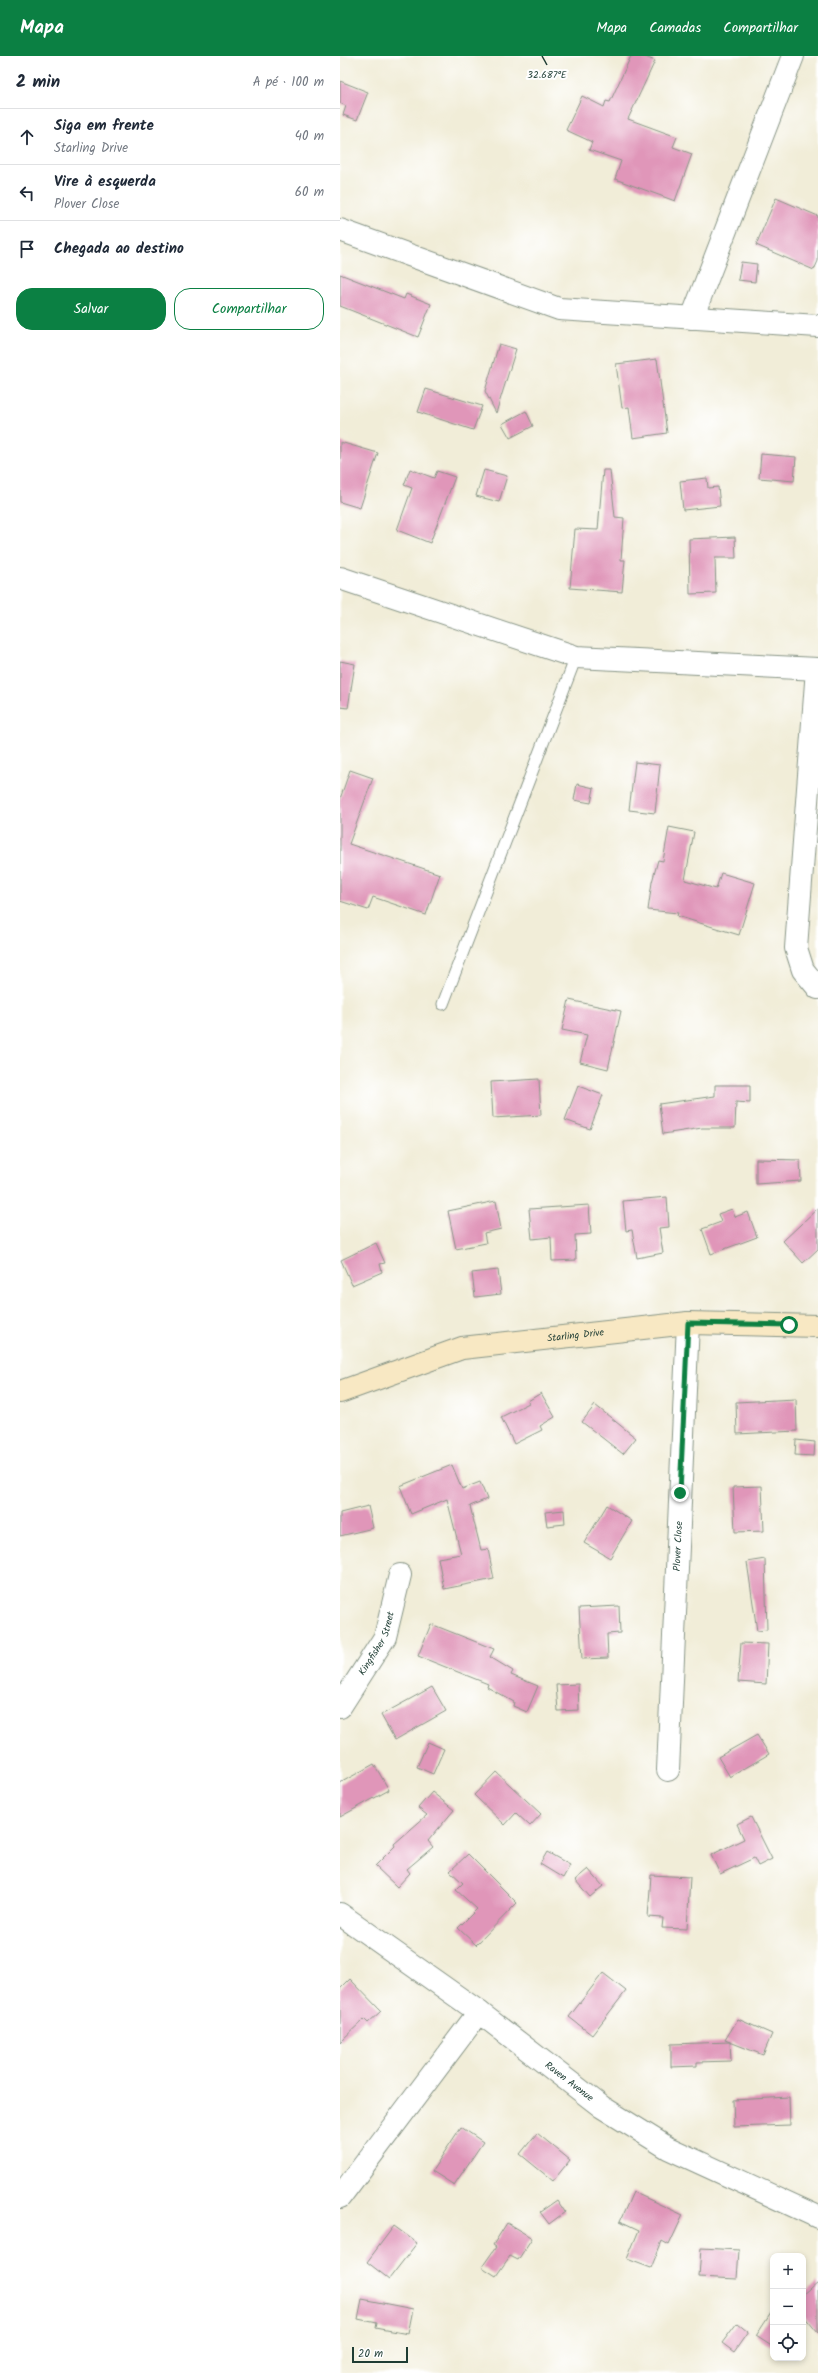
<!DOCTYPE html>
<html lang="pt">
<meta charset="utf-8">
<style>
body{margin:0;font-family:Kalam,sans-serif;background:#f6f6f7;color:#1f2937}
.controls{position:absolute;right:12px;bottom:12px;display:grid;overflow:hidden;border-radius:8px;box-shadow:0 2px 6px #0003}
.controls button{width:36px;height:36px;display:grid;place-items:center;padding:0;border:0;border-bottom:1px solid #e0e1e3;background:#fff;color:#1f2937;font:20px sans-serif}
.scale{position:absolute;left:12px;bottom:10px;width:56px;box-sizing:border-box;padding-left:4px;border:2px solid #1f3d34;border-top:0;font-size:11px;line-height:14px;white-space:nowrap;color:#1f3d34;-webkit-text-stroke:3px #fff;paint-order:stroke}
.stop{position:absolute;width:12px;height:12px;margin:-9px;border:3px solid #0b8043;border-radius:50%;background:#fff}
.stop.end{background:#0b8043;border-color:#fff;box-shadow:0 1px 4px #0008}
.list{margin:0;padding:0;list-style:none}
h2{display:flex;justify-content:space-between;align-items:center;height:52px;margin:0;padding:0 16px;font-size:17px}
h2 small{font-size:13px;font-weight:400;color:#747a83}
.list li{display:grid;grid-template-columns:26px 1fr auto;gap:12px;align-items:center;box-sizing:border-box;height:56px;padding:0 16px;border-top:1px solid #e0e1e3}
.list b{display:block;font-size:15px;white-space:nowrap}
.list p{margin:0;font-size:13px;white-space:nowrap;color:#747a83}
.list em{font-size:13px;font-style:normal;color:#747a83}
.actions{display:flex;gap:8px;padding:12px 16px}
.actions a{flex:1;padding:9px 0;border:1px solid #0b8043;border-radius:16px;text-align:center;font-size:14px;color:#0b8043}
.actions .main{background:#0b8043;color:#fff}
.icon{flex:none;width:22px;height:22px;fill:none;stroke:currentColor;stroke-width:2;stroke-linecap:round;stroke-linejoin:round}
.map{position:relative;flex:none;width:478px;height:2317px;overflow:hidden}
header{display:flex;align-items:center;gap:24px;box-sizing:border-box;height:56px;padding:0 20px;background:#0b8043;color:#fff}
header strong{font-size:19px}
nav{display:flex;gap:22px;margin-inline-start:auto;font-size:14px}
main{display:flex}
aside{flex:1;background:#fff}
.map>svg:first-child{display:block}
.building{fill:#e096b9}
.lines{fill:none;stroke-linecap:round;stroke-linejoin:round}
.lane-casing{stroke:#889586;stroke-width:13}
.street-casing{stroke:#889586;stroke-width:24}
.secondary-casing{stroke:#889586;stroke-width:24}
.lane{stroke:#fff;stroke-width:11}
.street{stroke:#fff;stroke-width:22}
.secondary{stroke:#f8e8c3;stroke-width:22}
.route{stroke:#0b8043;stroke-width:5}
.ticks{fill:none;stroke:#1f3d34;stroke-width:1.5}
.labels{text-anchor:middle;dominant-baseline:central;stroke-width:4;stroke-linejoin:round;paint-order:stroke}
.street-label{font-size:10px;fill:#1f3d34;stroke:#fff}
.ticks-label{font-size:10px;text-anchor:middle;fill:#1f3d34;stroke:#fff;stroke-width:4;stroke-linejoin:round;paint-order:stroke}
</style>
<header>
<strong>Mapa</strong>
<nav><a>Mapa</a><a>Camadas</a><a>Compartilhar</a></nav>
</header>
<main>
<aside>
<h2>2 min<small>A pé · 100 m</small></h2>
<ul class="list">
<li><svg class="icon" aria-label="ahead" viewBox="0 0 24 24"><path d="M12 20V5M6 11l6-6 6 6"/></svg><div><b>Siga em frente</b><p>Starling Drive</p></div><em>40 m</em></li>
<li><svg class="icon" aria-label="left" viewBox="0 0 24 24"><path d="M17 20v-9H6M10 6l-5 5 5 5"/></svg><div><b>Vire à esquerda</b><p>Plover Close</p></div><em>60 m</em></li>
<li><svg class="icon" aria-label="arrive" viewBox="0 0 24 24"><path d="M6 21V4h12l-3 4 3 4H6"/></svg><div><b>Chegada ao destino</b></div></li>
</ul>
<div class="actions"><a class="main">Salvar</a><a>Compartilhar</a></div>
</aside>
<div class="map">
<svg width="478" height="2317" viewBox="0 0 478 2317">
<rect width="100%" height="100%" fill="#fff"/>
<filter id="ink" filterUnits="userSpaceOnUse"><feTurbulence type="fractalNoise" baseFrequency=".025" numOctaves="2"/><feDisplacementMap in="SourceGraphic" scale="8" xChannelSelector="R" yChannelSelector="G"/><feConvolveMatrix kernelMatrix="1 2 1 2 8 2 1 2 1" color-interpolation-filters="sRGB"/></filter>
<filter id="wash" filterUnits="userSpaceOnUse"><feTurbulence type="fractalNoise" baseFrequency=".012" numOctaves="4" result="noise"/><feDisplacementMap in="SourceGraphic" scale="16" xChannelSelector="R" yChannelSelector="G"/><feGaussianBlur stdDeviation="0.9" result="paint"/><feColorMatrix in="noise" values="0 0 0 0 0 0 0 0 0 0 0 0 0 0 0 0 0 1.4 0 .05"/><feComposite in="paint" operator="in"/></filter>
<g filter="url(#wash)">
<rect width="100%" height="100%" fill="#f1edd8"/>
<g id="blocks">
<g class="building">
<polygon points="291,0 303,0 315,5 288,63 337,81 333,91 352,98 335,145 275,123 281,105 249,94 252,86 226,74 242,40 264,51 266,45 270,46"/>
<polygon points="0,25 28,36 17,64 3,59 6,50 0,47"/>
<polygon points="436,142 478,160 478,205 474,214 416,189"/>
<polygon points="401,206 417,208 415,226 398,224"/>
<polygon points="0,218 64,243 66,238 91,248 78,281 0,250"/>
<polygon points="159,288 176,293 156,357 145,335"/>
<polygon points="317,303 327,377 293,382 289,351 282,352 276,308"/>
<polygon points="86,333 142,350 133,374 78,356"/>
<polygon points="186,355 193,370 170,382 162,368"/>
<polygon points="0,386 38,397 20,452 0,446"/>
<polygon points="421,398 456,401 454,425 419,422"/>
<polygon points="70,413 94,422 97,415 115,421 90,487 57,474 72,432 64,429"/>
<polygon points="144,414 167,420 159,446 136,440"/>
<polygon points="263,414 270,414 275,461 284,462 281,504 285,504 282,536 230,532 235,473 258,474"/>
<polygon points="367,422 368,432 378,431 380,450 343,454 340,425"/>
<polygon points="395,481 396,502 375,502 376,537 350,538 349,483"/>
<polygon points="0,605 15,608 8,652 0,651"/>
<polygon points="295,706 320,709 315,757 289,754"/>
<polygon points="10,714 33,722 9,788 100,818 86,859 33,841 28,854 0,845 0,743"/>
<polygon points="237,728 254,732 251,747 234,744"/>
<polygon points="329,771 354,776 345,824 376,833 381,817 415,827 399,879 337,860 338,857 308,854 312,826 318,804 323,805"/>
<polygon points="229,944 281,955 268,1013 240,1006 247,979 222,974"/>
<polygon points="199,1023 201,1059 153,1062 151,1026"/>
<polygon points="375,1029 410,1029 410,1047 396,1046 395,1072 362,1072 323,1078 319,1048 375,1040"/>
<polygon points="238,1030 263,1039 250,1073 225,1064"/>
<polygon points="416,1103 460,1104 461,1125 416,1128"/>
<polygon points="327,1141 329,1171 319,1172 323,1197 297,1202 292,1174 286,1175 283,1145"/>
<polygon points="156,1145 161,1173 144,1177 146,1187 116,1193 108,1155"/>
<polygon points="249,1149 251,1178 235,1179 236,1204 212,1205 211,1181 192,1183 189,1153"/>
<polygon points="478,1152 478,1193 463,1207 443,1185"/>
<polygon points="392,1153 395,1161 408,1156 417,1181 371,1198 362,1173 381,1166 378,1158"/>
<polygon points="36,1187 45,1207 40,1208 42,1216 12,1229 1,1204"/>
<polygon points="158,1214 161,1238 135,1241 132,1217"/>
<polygon points="201,1337 215,1361 200,1370 202,1374 174,1388 161,1361 189,1347 188,1345"/>
<polygon points="456,1343 457,1375 397,1378 396,1346"/>
<polygon points="255,1349 296,1382 283,1398 242,1366"/>
<polygon points="456,1384 475,1386 474,1400 455,1399"/>
<polygon points="112,1409 122,1433 140,1426 147,1443 130,1450 141,1494 148,1493 154,1523 104,1533 98,1502 121,1498 107,1443 71,1458 60,1430"/>
<polygon points="422,1430 424,1475 395,1476 393,1431"/>
<polygon points="267,1449 292,1465 270,1502 244,1487"/>
<polygon points="28,1450 33,1472 0,1480 0,1457"/>
<polygon points="224,1454 225,1468 207,1470 205,1456"/>
<polygon points="425,1503 427,1574 417,1575 407,1506"/>
<polygon points="279,1550 280,1577 267,1578 268,1602 242,1603 239,1552"/>
<polygon points="91,1568 154,1593 150,1601 173,1615 171,1619 198,1630 187,1656 173,1650 174,1646 147,1631 148,1628 78,1600"/>
<polygon points="401,1587 428,1588 426,1628 398,1626"/>
<polygon points="238,1628 239,1654 218,1655 216,1629"/>
<polygon points="92,1631 106,1655 55,1684 41,1659"/>
<polygon points="417,1679 429,1698 390,1721 378,1701"/>
<polygon points="88,1686 104,1693 93,1718 77,1711"/>
<polygon points="34,1708 49,1734 0,1761 0,1727"/>
<polygon points="156,1716 201,1758 190,1770 176,1757 165,1769 134,1739"/>
<polygon points="92,1736 114,1754 88,1785 93,1791 67,1813 70,1817 57,1831 35,1810 55,1790 54,1788 87,1759 78,1752"/>
<polygon points="411,1761 432,1803 418,1810 414,1802 380,1818 371,1799 404,1783 397,1768"/>
<polygon points="207,1796 230,1809 223,1822 200,1808"/>
<polygon points="128,1798 177,1847 136,1889 118,1872 137,1853 116,1834 123,1827 110,1815"/>
<polygon points="248,1813 263,1830 250,1841 235,1824"/>
<polygon points="311,1819 350,1821 347,1873 322,1872 323,1862 308,1861"/>
<polygon points="263,1917 286,1935 252,1979 229,1961"/>
<polygon points="10,1923 41,1955 28,1967 24,1963 0,1986 0,1933"/>
<polygon points="398,1963 432,1978 423,1999 390,1986 391,2005 357,2006 357,2010 331,2011 331,1988 390,1986 385,1984"/>
<polygon points="449,2041 450,2069 394,2071 393,2044"/>
<polygon points="121,2071 143,2086 114,2129 92,2115"/>
<polygon points="197,2077 230,2104 213,2125 180,2098"/>
<polygon points="293,2136 343,2159 329,2189 322,2185 311,2212 287,2203 299,2174 280,2165"/>
<polygon points="217,2144 225,2156 209,2168 200,2156"/>
<polygon points="167,2167 192,2182 178,2204 170,2200 156,2220 142,2211 156,2191 153,2189"/>
<polygon points="54,2170 77,2187 49,2223 27,2206"/>
<polygon points="361,2192 399,2194 397,2223 359,2221"/>
<polygon points="478,2226 478,2277 463,2259 463,2239"/>
<polygon points="22,2243 73,2253 68,2278 36,2272 37,2267 18,2263"/>
<polygon points="433,2254 433,2291 416,2280"/>
<polygon points="397,2267 408,2276 394,2296 382,2287"/>
</g>
</g>
</g>
<g filter="url(#ink)">
<use href="#blocks" fill-opacity="0" stroke="#889586" stroke-width="1"/>
<g class="lines">
<g class="lane-casing">
<polyline id="lane" points="103,948 236,601"/>
</g>
<g class="street-casing">
<g id="street">
<polyline points="0,174 219,253 478,270"/>
<polyline points="352,262 453,0"/>
<polyline points="0,522 236,601 478,613"/>
<polyline points="477,613 456,892 463,914 478,932"/>
<path id="s1" d="M 0,1651 L 45,1581 L 60,1519"/>
<path id="s2" d="M 328,1714 L 348,1267"/>
<path id="s3" d="M 0,1858 L 139,1956 L 262,2051 L 328,2092 L 478,2161"/>
<polyline points="0,2141 139,1956"/>
</g>
</g>
<g class="secondary-casing">
<g id="secondary">
<path id="s4" d="M 0,1336 L 122,1292 L 348,1267 L 478,1270"/>
</g>
</g>
<use href="#lane" class="lane"/>
<use href="#street" class="street"/>
<use href="#secondary" class="secondary"/>
</g>
</g>
<g class="lines" filter="url(#ink)">
<polyline class="route" points="340,1437 348,1267 449,1269"/>
</g>
<path class="ticks" d="M 202,0 L 207,9"/>
<g class="labels">
<g class="street-label">
<text stroke="none"><textPath href="#s4" startOffset="244">Starling Drive</textPath></text>
<text stroke="none"><textPath href="#s2" startOffset="224">Plover Close</textPath></text>
<text stroke="none"><textPath href="#s1" startOffset="74">Kingfisher Street</textPath></text>
<text stroke="none"><textPath href="#s3" startOffset="284">Raven Avenue</textPath></text>
</g>
</g>
<g class="ticks-label">
<text x="207" y="22">32.687°E</text>
</g>
</svg>
<div class="controls">
<button>+</button>
<button>−</button>
<button><svg class="icon" aria-label="locate" viewBox="0 0 24 24"><circle cx="12" cy="12" r="6"/><path d="M12 2v4M12 18v4M2 12h4M18 12h4"/></svg></button>
</div>
<div class="scale">20 m</div>
<div class="stop" style="left:449px;top:1269px"></div>
<div class="stop end" style="left:340px;top:1437px"></div>
</div>
</main>
